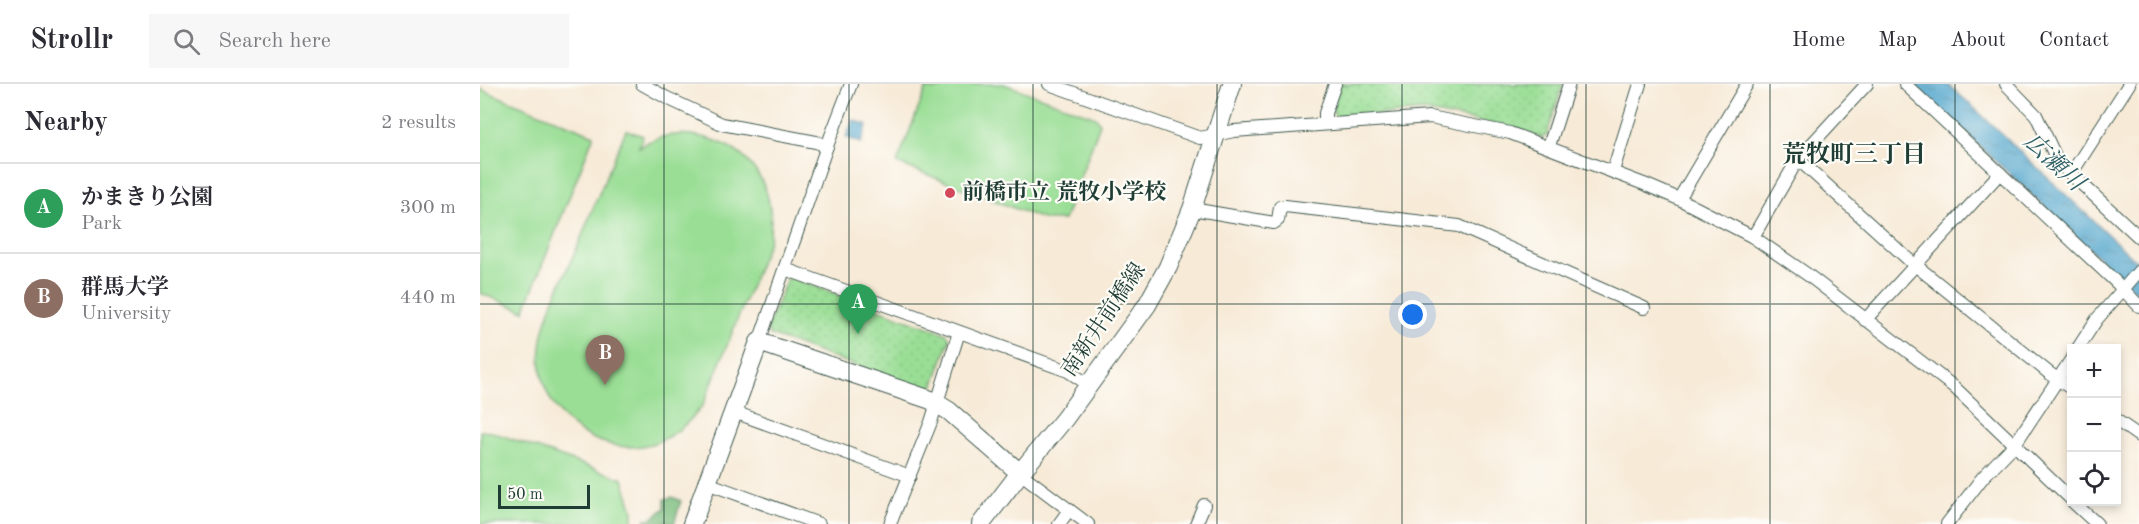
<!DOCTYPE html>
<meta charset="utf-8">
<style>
body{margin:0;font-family:"Old Standard TT","Noto Serif JP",serif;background:#f7f7f7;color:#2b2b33}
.controls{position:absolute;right:18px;bottom:18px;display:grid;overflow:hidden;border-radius:0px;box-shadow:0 3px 9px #0003}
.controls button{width:54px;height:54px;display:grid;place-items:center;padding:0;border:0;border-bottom:2px solid #e1e1e2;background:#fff;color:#2b2b33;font:30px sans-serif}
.scale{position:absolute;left:18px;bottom:15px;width:92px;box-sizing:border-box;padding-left:6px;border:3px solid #1f3d34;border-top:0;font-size:16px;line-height:21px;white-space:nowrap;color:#1f3d34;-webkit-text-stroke:4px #fdfcf7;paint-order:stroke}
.you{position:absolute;left:933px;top:231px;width:21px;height:21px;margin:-15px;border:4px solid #fff;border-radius:50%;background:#1a73e8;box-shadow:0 0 0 9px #1a73e833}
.badge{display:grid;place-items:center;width:39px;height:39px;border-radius:50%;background:#db2777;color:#fff;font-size:20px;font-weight:700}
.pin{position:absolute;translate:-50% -50px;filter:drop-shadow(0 2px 3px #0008)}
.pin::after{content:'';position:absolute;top:32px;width:21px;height:18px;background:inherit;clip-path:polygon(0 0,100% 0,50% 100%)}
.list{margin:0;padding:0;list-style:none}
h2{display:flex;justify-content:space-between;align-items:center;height:78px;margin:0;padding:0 24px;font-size:26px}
h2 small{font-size:20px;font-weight:400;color:#7c7c81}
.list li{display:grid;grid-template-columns:39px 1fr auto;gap:18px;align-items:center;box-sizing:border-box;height:90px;padding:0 24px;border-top:2px solid #e1e1e2}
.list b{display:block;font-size:22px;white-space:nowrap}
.list p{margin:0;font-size:20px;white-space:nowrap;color:#7c7c81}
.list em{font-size:20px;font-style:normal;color:#7c7c81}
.icon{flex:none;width:33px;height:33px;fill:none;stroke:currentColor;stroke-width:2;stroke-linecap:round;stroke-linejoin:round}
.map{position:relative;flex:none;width:1659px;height:440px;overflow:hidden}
header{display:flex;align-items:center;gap:36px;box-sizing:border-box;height:84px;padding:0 30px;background:#fff;border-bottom:2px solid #e1e1e2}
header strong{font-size:28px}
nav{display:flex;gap:33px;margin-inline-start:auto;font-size:21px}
.search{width:420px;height:54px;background:#f7f7f7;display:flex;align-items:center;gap:15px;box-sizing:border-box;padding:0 21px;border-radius:0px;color:#7c7c81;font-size:22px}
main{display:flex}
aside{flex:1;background:#fff}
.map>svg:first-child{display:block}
.grass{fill:#9ade95;stroke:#5c8e64;stroke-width:1.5}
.forest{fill:url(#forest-crowns);stroke:#4d7d59;stroke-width:1.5}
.park{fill:url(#park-dots);stroke:#5c8e64;stroke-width:1.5}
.water{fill:url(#water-ripples);stroke:#387080;stroke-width:1.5}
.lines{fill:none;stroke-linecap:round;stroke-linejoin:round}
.street-casing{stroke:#3f574c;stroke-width:14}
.secondary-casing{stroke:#3f574c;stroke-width:20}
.street{stroke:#fff;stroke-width:12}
.secondary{stroke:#fff;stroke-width:18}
.grid{fill:none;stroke:#1f3d34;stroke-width:1.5;stroke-opacity:0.55}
.poi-dot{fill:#d1495b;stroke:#fdfcf7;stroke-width:2}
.labels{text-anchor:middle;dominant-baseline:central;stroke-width:4.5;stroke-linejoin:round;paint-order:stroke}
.poi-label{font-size:22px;font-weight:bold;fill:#1f3d34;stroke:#fdfcf7;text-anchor:start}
.street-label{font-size:22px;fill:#1f3d34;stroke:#fdfcf7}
.neighbourhood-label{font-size:24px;font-weight:bold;fill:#1f3d34;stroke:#fdfcf7}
.water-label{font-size:24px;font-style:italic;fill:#306169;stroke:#fdfcf7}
</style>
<header>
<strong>Strollr</strong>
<div class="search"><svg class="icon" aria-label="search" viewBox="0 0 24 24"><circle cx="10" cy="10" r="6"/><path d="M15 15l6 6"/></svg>Search here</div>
<nav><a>Home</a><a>Map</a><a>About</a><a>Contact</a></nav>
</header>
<main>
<aside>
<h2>Nearby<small>2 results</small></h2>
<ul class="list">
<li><span class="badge" style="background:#2e9e5b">A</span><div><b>かまきり公園</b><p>Park</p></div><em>300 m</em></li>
<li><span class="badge" style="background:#8d6e63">B</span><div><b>群馬大学</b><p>University</p></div><em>440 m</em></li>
</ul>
</aside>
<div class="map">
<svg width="1659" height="440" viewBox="0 0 1659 440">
<defs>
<pattern id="forest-crowns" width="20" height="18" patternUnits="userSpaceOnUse" patternTransform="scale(1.5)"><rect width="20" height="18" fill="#7bbd7e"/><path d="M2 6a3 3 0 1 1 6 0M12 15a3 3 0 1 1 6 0" fill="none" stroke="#649b68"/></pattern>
<pattern id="park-dots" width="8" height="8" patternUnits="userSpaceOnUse" patternTransform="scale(1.5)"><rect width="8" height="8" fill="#9ade95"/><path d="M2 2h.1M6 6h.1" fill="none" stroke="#84bf81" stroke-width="1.8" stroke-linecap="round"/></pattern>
<pattern id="water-ripples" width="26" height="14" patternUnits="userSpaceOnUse" patternTransform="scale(1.5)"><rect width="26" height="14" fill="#50a4cc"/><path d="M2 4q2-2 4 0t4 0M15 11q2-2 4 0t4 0" fill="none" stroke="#4287a6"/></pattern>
</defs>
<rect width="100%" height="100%" fill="#fdfcf7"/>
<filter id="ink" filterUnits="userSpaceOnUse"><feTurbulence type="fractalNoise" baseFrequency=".0167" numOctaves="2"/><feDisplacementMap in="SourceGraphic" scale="12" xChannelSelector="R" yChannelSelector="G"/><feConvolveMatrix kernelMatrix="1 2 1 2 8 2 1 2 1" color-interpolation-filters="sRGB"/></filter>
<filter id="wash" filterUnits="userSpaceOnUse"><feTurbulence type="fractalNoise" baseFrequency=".008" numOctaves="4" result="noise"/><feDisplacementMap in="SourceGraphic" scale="24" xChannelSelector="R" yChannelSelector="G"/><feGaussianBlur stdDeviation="1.35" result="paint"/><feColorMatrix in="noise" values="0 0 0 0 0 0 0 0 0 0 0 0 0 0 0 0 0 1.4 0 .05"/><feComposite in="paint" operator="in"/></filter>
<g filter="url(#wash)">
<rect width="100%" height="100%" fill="#f7ead7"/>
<g class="grass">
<polygon points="469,0 524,0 616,33 620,40 584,136 565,136 417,79 446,5 455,6"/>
<polygon points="0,5 114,51 44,227 0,209"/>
<path d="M 146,46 L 163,52 L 159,63 C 177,52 195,48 217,52 C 270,61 298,104 289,157 L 223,321 C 203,348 173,368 138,362 C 114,358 95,348 80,329 C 36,277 76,212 99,159 C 114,121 130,84 146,46 Z"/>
<polygon points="0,347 12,348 143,395 153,427 153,440 0,440"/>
</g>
<polygon class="forest" points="192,413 201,417 194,440 164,440 166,435 171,435 185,424 185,415"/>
<g class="park">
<polygon points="860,0 1083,0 1067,51 1062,54 1037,45 944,27 857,34 852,27"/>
<polygon points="312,194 467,250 470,255 453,303 446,307 290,251 287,244 307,195"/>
</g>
<g class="water">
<polygon points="1433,0 1467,0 1490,20 1659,180 1659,211"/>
<polygon points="373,36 387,41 381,59 366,53"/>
</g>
</g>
<g filter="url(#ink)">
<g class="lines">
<g class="street-casing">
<g id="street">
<polyline points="162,0 187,14 242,40 336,58 347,62"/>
<polyline points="569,0 720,54 754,47 950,33 1030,49 1164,100 1199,115 1273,153 1328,191 1474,303 1592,416"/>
<polyline points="1425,0 1638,200 1659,222"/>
<polyline points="1526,0 1556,31 1578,78 1659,153"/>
<polyline points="845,39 845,29 855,0"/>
<polyline points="1069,62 1089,0"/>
<polyline points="1318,75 1429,176 1569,289 1592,305"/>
<polyline points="1133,87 1160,0"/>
<polyline points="1591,90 1649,0"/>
<polyline points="1199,115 1267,0"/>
<polyline points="712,125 794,139 798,136 800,123 805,122 979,142 1164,224"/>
<polyline points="1273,153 1318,75 1387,0"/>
<polyline points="305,185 588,287 609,301"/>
<polyline points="1385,236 1520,89"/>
<polyline points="279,258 347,62 371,0"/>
<polyline points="1598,264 1617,235 1659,187"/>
<polyline points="254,328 430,392"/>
<polyline points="1636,336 1659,352"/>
<polyline points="540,389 608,440"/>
<polyline points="227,399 339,440"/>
<polyline points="1593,418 1617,440"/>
<polyline points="410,440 451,338 479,248"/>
<polyline points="579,440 589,426"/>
<polyline points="716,440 724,421"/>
<polyline points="1467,440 1503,393 1535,360 1592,274"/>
</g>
</g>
<g class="secondary-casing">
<g id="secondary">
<polyline points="212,440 279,258 451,316 469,327 540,389"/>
<polyline points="501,440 540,389 585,334 667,221 688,183 712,125 752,0"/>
</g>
</g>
<use href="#street" class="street"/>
<use href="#secondary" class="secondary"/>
</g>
</g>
<path class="grid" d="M 184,0 L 184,440M 369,0 L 369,440M 553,0 L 553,440M 737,0 L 737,440M 922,0 L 922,440M 1106,0 L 1106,440M 1290,0 L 1290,440M 1475,0 L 1475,440M 0,220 L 1659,220"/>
<circle class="poi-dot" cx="470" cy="109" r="6"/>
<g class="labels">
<g class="poi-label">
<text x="482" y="109">前橋市立 荒牧小学校</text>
</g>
<g class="street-label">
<text transform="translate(624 236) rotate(-56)">南新井前橋線</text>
</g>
<g class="neighbourhood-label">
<text x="1374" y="72">荒牧町三丁目</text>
</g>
<g class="water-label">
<text transform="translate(1573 79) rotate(43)">広瀬川</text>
</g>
</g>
</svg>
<div class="controls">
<button>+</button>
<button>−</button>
<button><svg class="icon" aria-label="locate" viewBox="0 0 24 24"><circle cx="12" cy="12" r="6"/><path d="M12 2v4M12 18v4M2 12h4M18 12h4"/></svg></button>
</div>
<div class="scale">50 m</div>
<div class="you"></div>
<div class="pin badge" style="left:378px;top:250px;background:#2e9e5b">A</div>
<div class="pin badge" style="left:125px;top:301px;background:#8d6e63">B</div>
</div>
</main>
